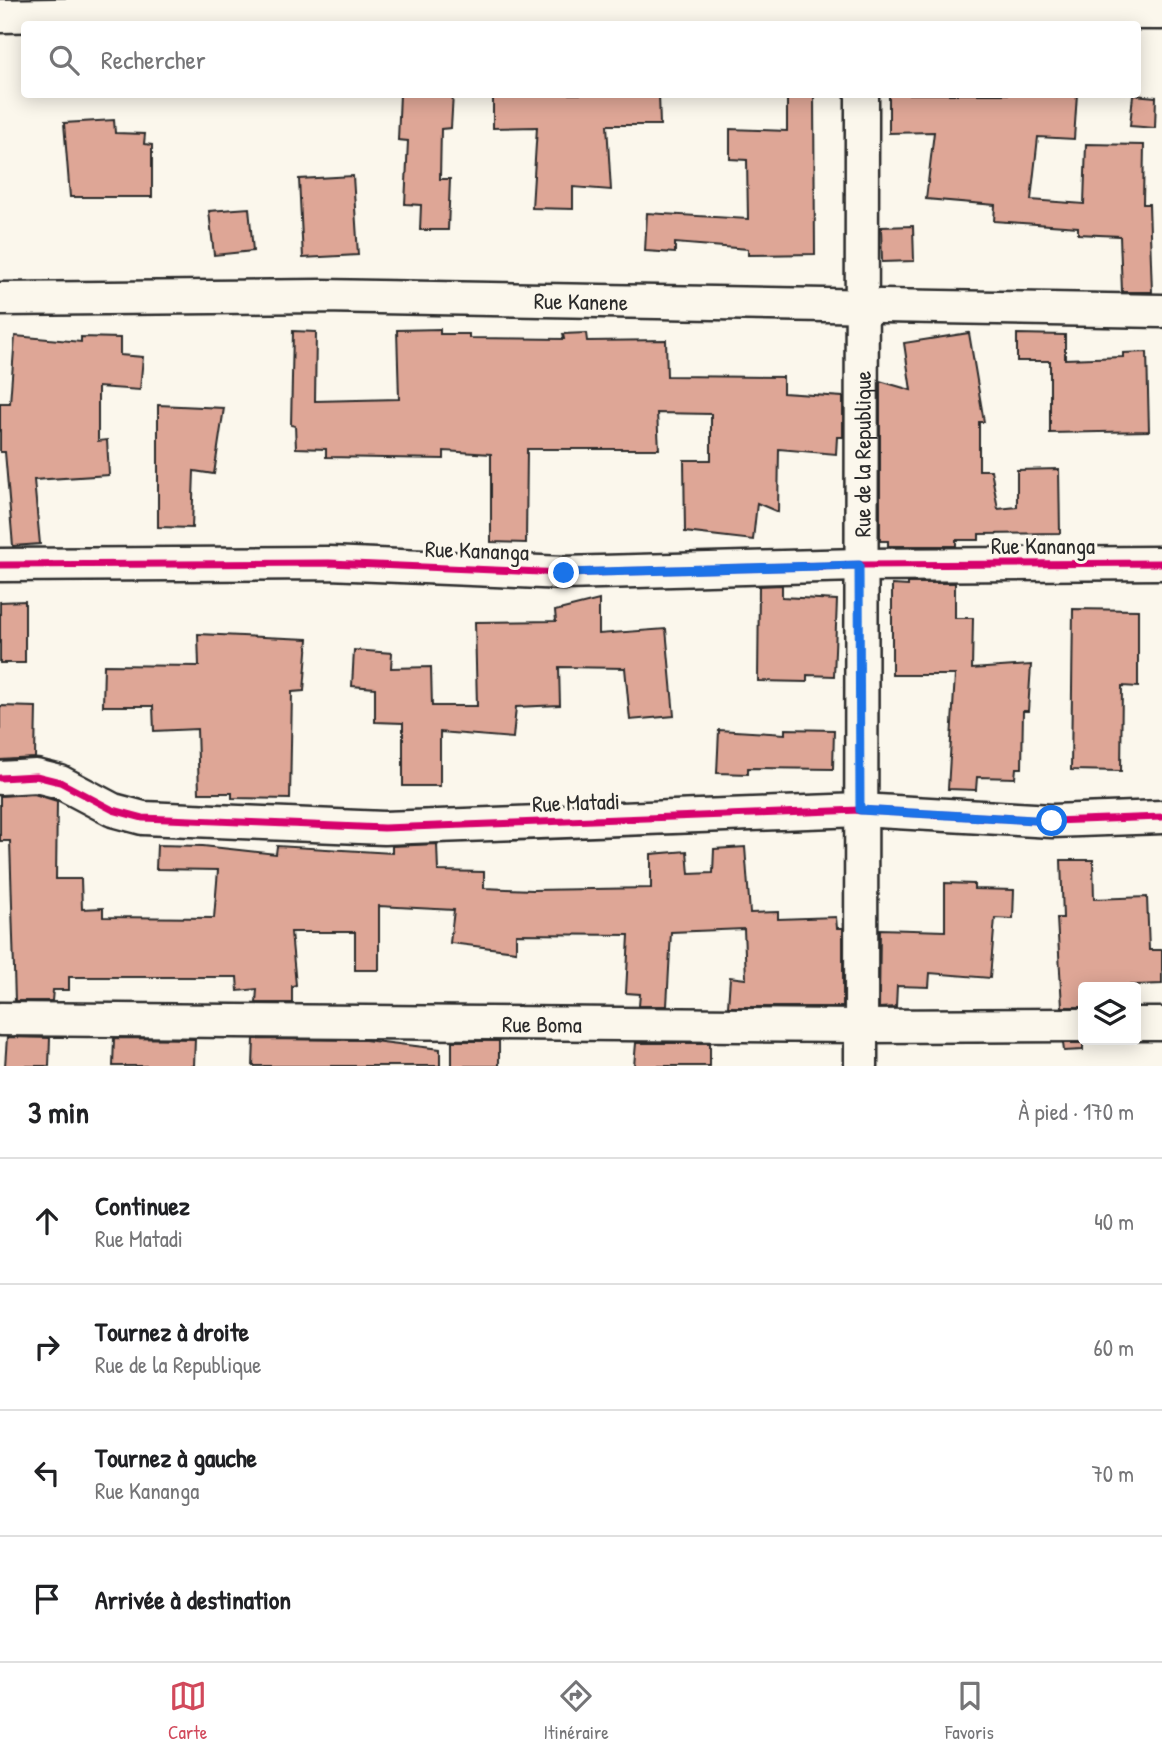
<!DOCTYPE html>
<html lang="fr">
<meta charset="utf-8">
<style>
body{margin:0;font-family:"Patrick Hand",sans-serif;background:#f2f2f2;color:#202124}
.controls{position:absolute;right:21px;bottom:21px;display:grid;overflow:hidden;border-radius:7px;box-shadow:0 4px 18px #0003}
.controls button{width:63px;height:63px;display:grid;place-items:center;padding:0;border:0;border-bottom:2px solid #e0e0e0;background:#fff;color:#202124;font:35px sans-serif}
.stop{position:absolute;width:21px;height:21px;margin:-16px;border:5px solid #1a73e8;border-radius:50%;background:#fff}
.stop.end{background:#1a73e8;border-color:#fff;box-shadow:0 2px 7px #0008}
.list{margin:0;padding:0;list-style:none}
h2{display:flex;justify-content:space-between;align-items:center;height:91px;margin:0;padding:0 28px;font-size:30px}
h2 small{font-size:23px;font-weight:400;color:#757577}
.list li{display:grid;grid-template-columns:46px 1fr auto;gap:21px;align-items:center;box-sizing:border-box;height:126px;padding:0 28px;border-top:2px solid #e0e0e0}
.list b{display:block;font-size:26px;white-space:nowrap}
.list p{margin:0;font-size:23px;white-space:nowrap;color:#757577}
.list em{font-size:23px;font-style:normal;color:#757577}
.icon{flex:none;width:38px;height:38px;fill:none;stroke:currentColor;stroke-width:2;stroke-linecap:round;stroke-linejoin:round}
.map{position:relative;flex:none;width:1162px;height:1066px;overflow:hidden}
.search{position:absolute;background:#fff;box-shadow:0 4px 18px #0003;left:21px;right:21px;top:21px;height:77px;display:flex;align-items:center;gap:18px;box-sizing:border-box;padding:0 24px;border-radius:7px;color:#757577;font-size:26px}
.sheet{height:595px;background:#fff}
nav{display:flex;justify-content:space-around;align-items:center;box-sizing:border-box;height:98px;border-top:2px solid #e0e0e0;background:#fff;font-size:19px;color:#757577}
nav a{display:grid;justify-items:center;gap:4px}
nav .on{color:#d1495b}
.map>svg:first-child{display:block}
.building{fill:#dea696;stroke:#2b2b2b;stroke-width:2}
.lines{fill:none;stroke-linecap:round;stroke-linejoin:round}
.minor-casing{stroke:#2b2b2b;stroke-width:37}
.minor{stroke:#fbf7ec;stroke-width:32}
.cycleway-casing{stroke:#fbf7ec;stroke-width:11}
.cycleway{stroke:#d6006c;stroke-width:7}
.route{stroke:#1a73e8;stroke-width:9}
.labels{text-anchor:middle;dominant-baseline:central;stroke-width:6;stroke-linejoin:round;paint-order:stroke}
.street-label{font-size:23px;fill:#2b2b2b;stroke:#fbf7ec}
</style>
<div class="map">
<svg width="1162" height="1066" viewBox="0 0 1162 1066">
<rect width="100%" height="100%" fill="#fbf7ec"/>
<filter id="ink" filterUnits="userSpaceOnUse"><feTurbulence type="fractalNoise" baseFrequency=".0143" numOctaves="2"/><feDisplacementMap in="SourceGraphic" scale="14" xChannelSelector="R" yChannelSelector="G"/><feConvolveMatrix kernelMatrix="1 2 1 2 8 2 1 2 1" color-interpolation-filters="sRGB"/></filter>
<g filter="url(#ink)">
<g class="building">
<polygon points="400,94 453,94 451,128 441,129 440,179 450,179 448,230 420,230 421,205 405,204 408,141 398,140"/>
<polygon points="493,94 659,94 660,125 607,125 611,190 573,187 573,209 532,208 537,127 493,128"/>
<polygon points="787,94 814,94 815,254 748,255 748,249 675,243 675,253 645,251 647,213 748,219 747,160 730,159 730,129 787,131"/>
<polygon points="889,94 1077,94 1074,139 1038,137 1031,200 1084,204 1086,144 1144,145 1143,204 1149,204 1152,292 1122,292 1120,236 1078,234 1078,227 994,221 995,205 926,199 934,132 889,133"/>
<polygon points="1133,95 1156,97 1155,128 1130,126"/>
<polygon points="114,120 115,133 145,134 144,144 152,145 152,197 70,197 64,123"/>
<polygon points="353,176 358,255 303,258 299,179"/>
<polygon points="249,208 253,251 214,255 209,211"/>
<polygon points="913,226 914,261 882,262 881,227"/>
<polygon points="440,329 440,334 469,334 469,338 564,339 563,334 586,333 587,341 666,340 667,376 783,377 783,393 843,397 843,437 837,437 836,454 779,449 778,512 757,503 753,540 685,532 684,460 711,460 711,414 657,413 659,449 527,449 526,543 491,542 491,454 444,451 444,459 326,457 326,449 296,448 295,426 291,425 293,331 316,332 315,401 399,399 397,330"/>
<polygon points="969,333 984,422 979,422 979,470 991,470 998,509 1017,507 1017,470 1059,469 1060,533 979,534 979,540 956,540 956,546 888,546 888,541 880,541 880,381 911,390 904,343"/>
<polygon points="1017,334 1065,335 1065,359 1123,357 1123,353 1147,352 1149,431 1050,433 1050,361 1017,361"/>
<polygon points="15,336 81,342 81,337 120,338 120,355 143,357 140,390 98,387 98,441 107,440 109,475 34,480 40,544 13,546 5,452 0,452 0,403 10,403"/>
<polygon points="158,405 224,408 214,474 194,471 192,528 158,527"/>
<polygon points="908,583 955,583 955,618 973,618 972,669 1031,665 1028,711 1023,711 1022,768 1016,768 1015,778 977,777 976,790 948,789 955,675 892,675 892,585 908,586"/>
<polygon points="782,585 782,597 837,600 834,676 807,675 807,682 758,681 759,586"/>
<polygon points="599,600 599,634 666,629 674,716 630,720 625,668 559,667 560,705 516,707 513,738 440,732 440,786 403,786 403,723 375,722 375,688 352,686 354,650 392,653 391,668 431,667 432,706 477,706 475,622 556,621 555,611"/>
<polygon points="25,601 25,663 0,663 0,602"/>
<polygon points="1073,609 1138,610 1138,687 1122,686 1121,771 1071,770"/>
<polygon points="198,634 308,639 304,691 292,692 290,799 232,798 232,793 199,793 197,729 154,731 153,706 103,706 104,665 199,666"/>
<polygon points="0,706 36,707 35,758 0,760"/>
<polygon points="785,729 834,730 833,769 748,768 748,774 717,773 719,730 785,734"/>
<polygon points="34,794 57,801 56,879 81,879 82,909 103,908 103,917 214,918 218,870 156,869 157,845 203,846 276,854 277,846 392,853 392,846 437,844 438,871 484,872 484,888 533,890 651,888 651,854 687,851 689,874 713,873 714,849 745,847 750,913 778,912 778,919 836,917 837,928 843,928 843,1007 728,1007 730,977 746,979 744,929 671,932 667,1006 639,1006 640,994 626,993 629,935 516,934 516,951 450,943 454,910 379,906 379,970 355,970 355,932 291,932 296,985 292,986 292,1003 256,1003 257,989 238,991 237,977 69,977 69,990 53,990 52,1001 15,1001 10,841 0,841 0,796"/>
<polygon points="1061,860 1093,860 1094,899 1147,897 1149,950 1162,950 1162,984 1083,987 1083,1007 1062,1007 1057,918 1063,918"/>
<polygon points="945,883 974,884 974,889 1014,890 1013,919 995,918 990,978 930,973 929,987 897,986 896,1007 879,1008 880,929 945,931"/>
<polygon points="7,1037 50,1038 49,1066 5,1066"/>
<polygon points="114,1038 195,1039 194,1066 113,1066"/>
<polygon points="254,1039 365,1040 440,1049 440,1066 253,1066"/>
<rect x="452" y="1041" width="47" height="25"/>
<polygon points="636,1043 710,1043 710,1066 634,1066"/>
<polygon points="1063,1043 1083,1043 1083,1050 1064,1051"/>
</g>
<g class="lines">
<g class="minor-casing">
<g id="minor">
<polyline points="0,16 329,10 1162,13"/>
<path id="s1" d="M 0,299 L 322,296 L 1162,311"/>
<polyline points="0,565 329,563 564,573 859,565 1162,563"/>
<polyline points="0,778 36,776 60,782 113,810 143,818 384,828 860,810 1052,821 1162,817"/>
<path id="s2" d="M 0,1019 L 861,1026 L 1083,1025"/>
<polyline points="1136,1024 1162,1024"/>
<path id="s3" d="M 861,1066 L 862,94"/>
</g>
</g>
<use href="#minor" class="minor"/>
<g class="cycleway-casing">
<g id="cycleway">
<polyline points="0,565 329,563 564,573 859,565 1162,563"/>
<polyline points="0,778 36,776 60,782 113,810 143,818 384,828 860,810 1052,821 1162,817"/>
</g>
</g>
<use href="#cycleway" class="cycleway"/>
</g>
</g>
<g class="lines" filter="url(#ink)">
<polyline class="route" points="564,573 859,565 860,810 1052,821"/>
</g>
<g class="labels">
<g class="street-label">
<text stroke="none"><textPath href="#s1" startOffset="581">Rue Kanene</textPath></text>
<text stroke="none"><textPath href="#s3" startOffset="612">Rue de la Republique</textPath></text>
<text x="1043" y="545">Rue Kananga</text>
<text transform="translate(477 550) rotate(2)">Rue Kananga</text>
<text transform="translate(576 802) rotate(-2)">Rue Matadi</text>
<text stroke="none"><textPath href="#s2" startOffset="542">Rue Boma</textPath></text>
</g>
</g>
</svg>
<div class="controls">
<button><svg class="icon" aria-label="layers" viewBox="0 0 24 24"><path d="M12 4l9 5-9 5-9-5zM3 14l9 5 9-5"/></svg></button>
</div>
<div class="stop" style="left:1052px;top:821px"></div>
<div class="stop end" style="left:564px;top:573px"></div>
<div class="search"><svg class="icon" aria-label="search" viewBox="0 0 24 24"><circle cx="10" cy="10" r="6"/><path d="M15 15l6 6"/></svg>Rechercher</div>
</div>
<section class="sheet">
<h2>3 min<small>À pied · 170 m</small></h2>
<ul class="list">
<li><svg class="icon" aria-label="ahead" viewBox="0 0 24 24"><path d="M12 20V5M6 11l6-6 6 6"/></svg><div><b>Continuez</b><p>Rue Matadi</p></div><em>40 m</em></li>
<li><svg class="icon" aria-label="right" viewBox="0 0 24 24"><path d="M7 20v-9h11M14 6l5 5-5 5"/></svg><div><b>Tournez à droite</b><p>Rue de la Republique</p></div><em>60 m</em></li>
<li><svg class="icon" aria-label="left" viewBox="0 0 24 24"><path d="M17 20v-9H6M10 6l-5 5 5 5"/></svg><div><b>Tournez à gauche</b><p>Rue Kananga</p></div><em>70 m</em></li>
<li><svg class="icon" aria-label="arrive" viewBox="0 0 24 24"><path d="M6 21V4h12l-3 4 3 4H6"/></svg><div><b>Arrivée à destination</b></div></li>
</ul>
</section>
<nav>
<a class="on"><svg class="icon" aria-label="map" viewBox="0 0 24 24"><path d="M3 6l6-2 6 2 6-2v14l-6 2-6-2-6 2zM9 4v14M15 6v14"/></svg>Carte</a>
<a><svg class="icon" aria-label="directions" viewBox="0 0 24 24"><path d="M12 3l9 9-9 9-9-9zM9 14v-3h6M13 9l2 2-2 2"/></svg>Itinéraire</a>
<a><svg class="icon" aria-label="saved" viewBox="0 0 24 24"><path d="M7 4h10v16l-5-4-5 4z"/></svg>Favoris</a>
</nav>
